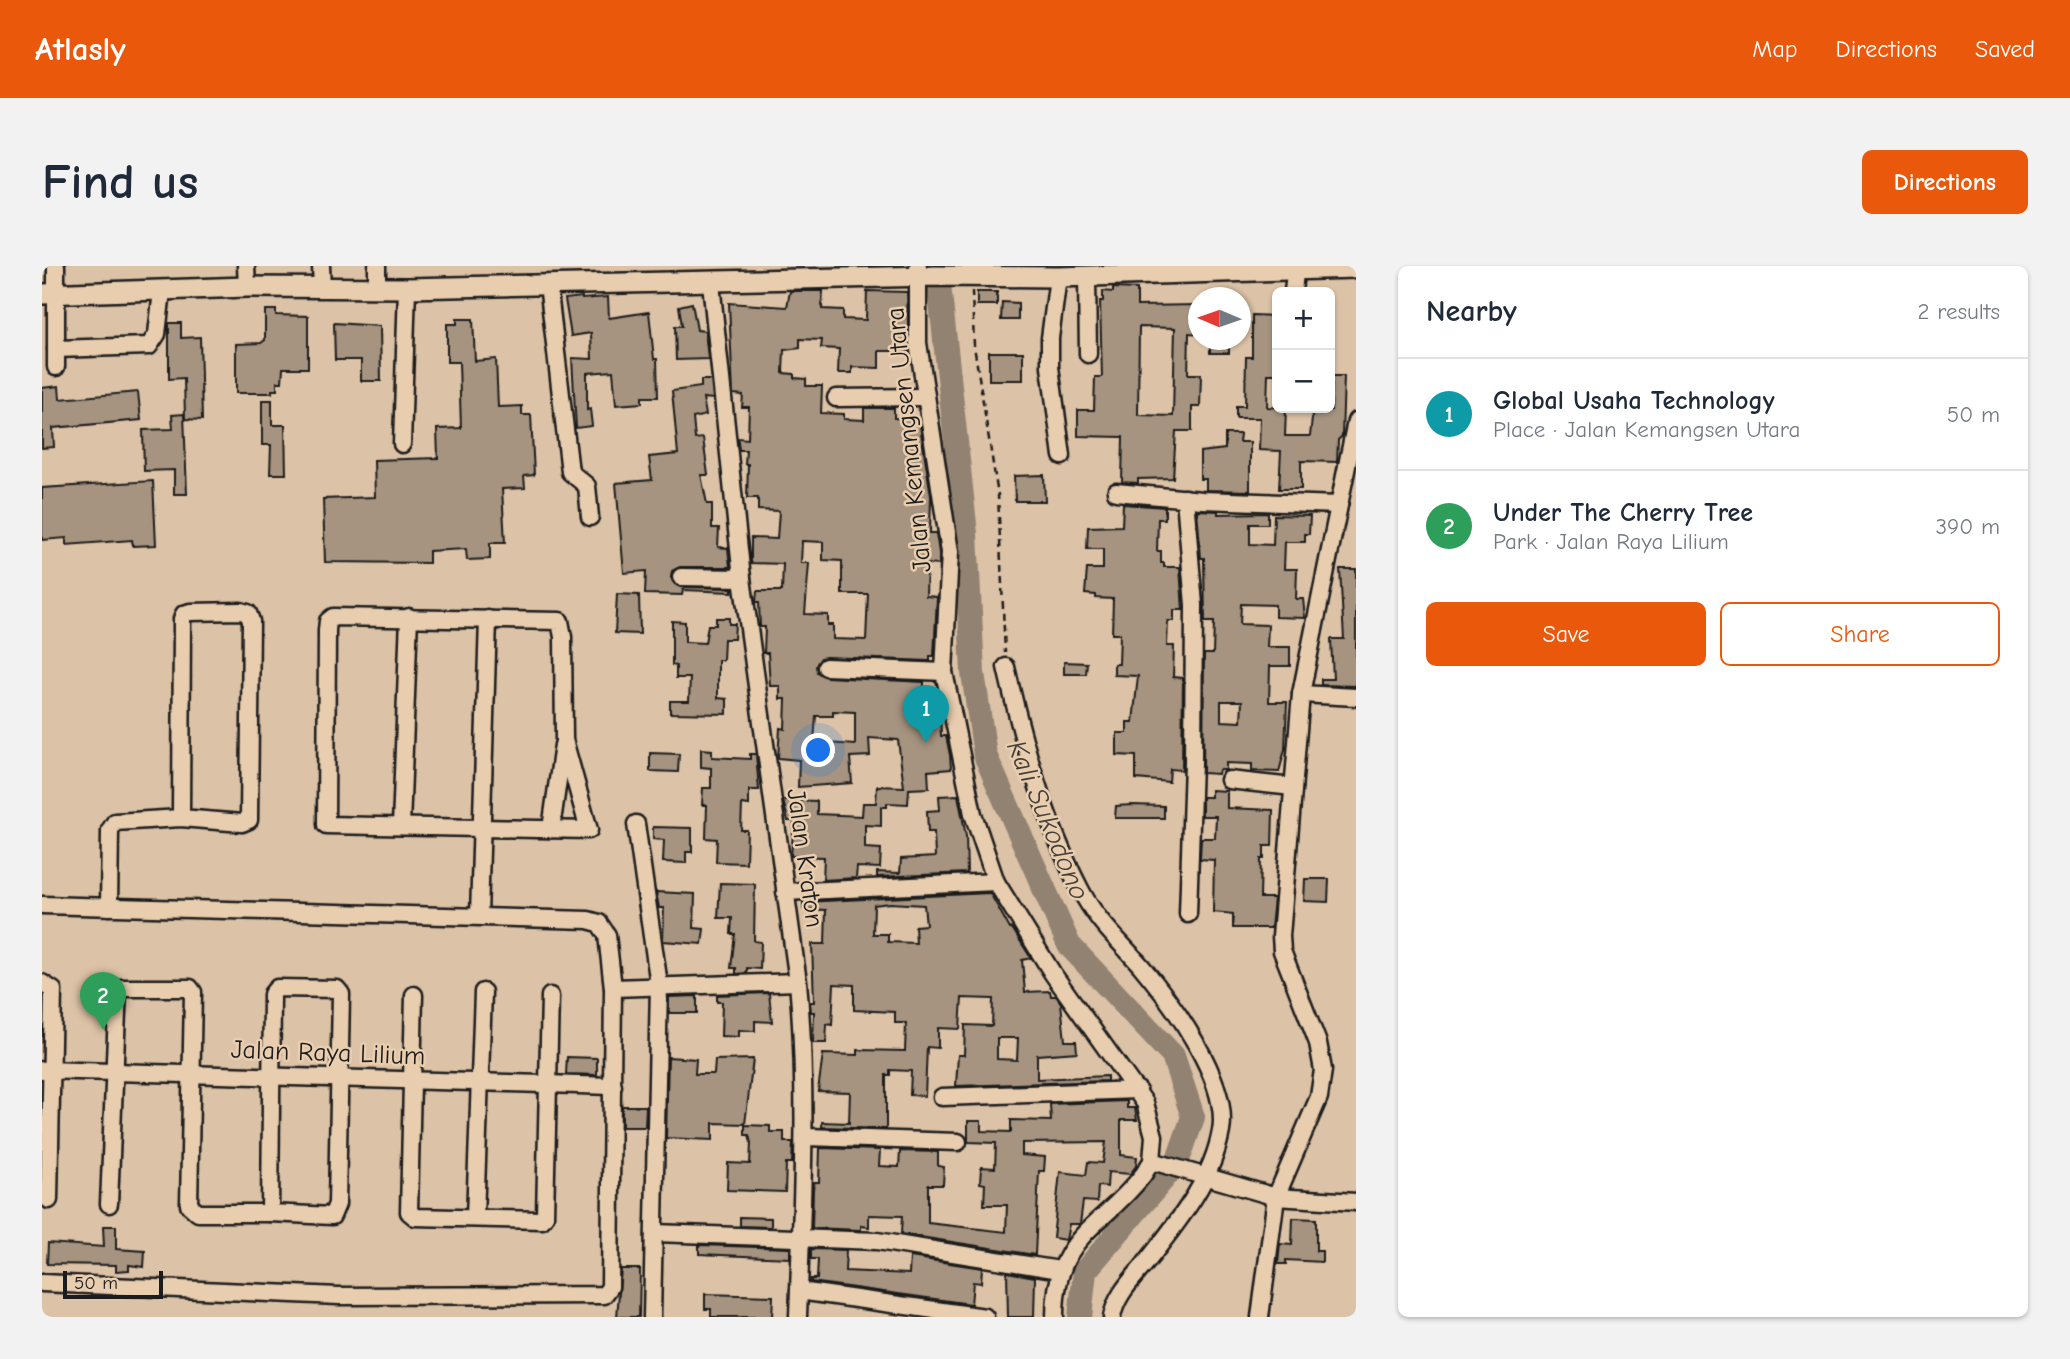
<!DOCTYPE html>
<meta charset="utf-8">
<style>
body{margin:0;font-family:"Comic Neue",sans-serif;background:#f2f2f3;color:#1f2937}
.controls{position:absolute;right:21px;top:21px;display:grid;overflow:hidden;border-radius:10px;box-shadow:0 2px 5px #0004}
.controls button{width:63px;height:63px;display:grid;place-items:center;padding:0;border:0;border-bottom:2px solid #e0e1e3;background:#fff;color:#1f2937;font:35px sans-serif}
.compass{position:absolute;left:1146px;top:21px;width:63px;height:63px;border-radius:50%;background:#fff;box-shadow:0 2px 5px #0004;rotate:272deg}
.scale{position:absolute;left:21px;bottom:18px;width:100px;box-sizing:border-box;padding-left:7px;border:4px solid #1c1c1c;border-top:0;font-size:19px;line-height:24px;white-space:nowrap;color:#1c1c1c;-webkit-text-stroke:5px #e8cdaf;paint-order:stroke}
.you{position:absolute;left:777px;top:485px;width:24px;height:24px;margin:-18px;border:5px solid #fff;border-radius:50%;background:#1a73e8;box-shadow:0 0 0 10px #1a73e833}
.badge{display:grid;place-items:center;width:46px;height:46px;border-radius:50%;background:#ea580c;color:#fff;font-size:23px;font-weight:700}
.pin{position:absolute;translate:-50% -58px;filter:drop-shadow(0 2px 4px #0008)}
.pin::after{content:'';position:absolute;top:37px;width:24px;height:21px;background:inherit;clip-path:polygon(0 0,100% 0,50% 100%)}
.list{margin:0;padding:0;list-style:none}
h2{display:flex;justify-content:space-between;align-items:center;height:91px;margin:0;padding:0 28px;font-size:30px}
h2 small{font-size:23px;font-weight:400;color:#747a83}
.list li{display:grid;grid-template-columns:46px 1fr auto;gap:21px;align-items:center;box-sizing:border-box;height:112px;padding:0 28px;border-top:2px solid #e0e1e3}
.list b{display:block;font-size:26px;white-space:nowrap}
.list p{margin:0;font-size:23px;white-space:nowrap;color:#747a83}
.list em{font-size:23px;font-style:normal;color:#747a83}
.actions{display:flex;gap:14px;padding:21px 28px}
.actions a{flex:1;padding:16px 0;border:2px solid #ea580c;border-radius:10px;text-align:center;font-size:24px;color:#ea580c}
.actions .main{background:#ea580c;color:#fff}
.map{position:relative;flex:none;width:1314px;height:1051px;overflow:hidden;border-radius:10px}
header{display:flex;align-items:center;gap:42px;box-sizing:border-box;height:98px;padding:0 35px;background:#ea580c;color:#fff}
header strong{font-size:33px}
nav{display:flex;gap:38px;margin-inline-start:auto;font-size:24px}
.intro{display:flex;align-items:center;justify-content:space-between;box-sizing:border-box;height:168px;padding:0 42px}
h1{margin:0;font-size:49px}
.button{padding:18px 32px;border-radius:10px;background:#ea580c;color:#fff;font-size:24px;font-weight:700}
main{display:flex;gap:42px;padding:0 42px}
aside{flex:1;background:#fff;border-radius:10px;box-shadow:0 2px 5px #0004}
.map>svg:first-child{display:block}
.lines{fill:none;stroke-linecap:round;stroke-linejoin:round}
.river{stroke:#928272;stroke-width:24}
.building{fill:#a69480;stroke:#1c1c1c;stroke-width:2;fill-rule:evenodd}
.minor-casing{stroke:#1c1c1c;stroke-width:21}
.major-casing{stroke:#1c1c1c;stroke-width:24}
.path{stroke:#1c1c1c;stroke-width:2.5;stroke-dasharray:7 5;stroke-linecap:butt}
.minor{stroke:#e8cdaf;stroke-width:16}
.major{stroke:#e8cdaf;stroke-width:19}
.labels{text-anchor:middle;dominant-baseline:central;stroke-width:5;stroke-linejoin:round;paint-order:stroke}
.street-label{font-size:26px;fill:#1c1c1c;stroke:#e8cdaf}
.water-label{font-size:28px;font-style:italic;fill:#45403a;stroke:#e8cdaf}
</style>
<header>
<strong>Atlasly</strong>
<nav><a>Map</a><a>Directions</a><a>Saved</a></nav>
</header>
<div class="intro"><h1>Find us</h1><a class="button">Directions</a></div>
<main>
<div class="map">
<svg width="1314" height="1051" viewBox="0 0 1314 1051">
<rect width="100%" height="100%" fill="#dcc2a6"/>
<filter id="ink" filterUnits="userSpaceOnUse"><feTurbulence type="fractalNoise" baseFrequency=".0143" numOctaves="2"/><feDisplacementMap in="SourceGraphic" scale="14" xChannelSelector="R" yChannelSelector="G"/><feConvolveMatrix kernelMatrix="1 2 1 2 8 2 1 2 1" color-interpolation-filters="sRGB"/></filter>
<g filter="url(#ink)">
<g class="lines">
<polyline class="river" points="895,0 924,268 931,407 943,489 1027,679 1131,790 1151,851 1135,897 1043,1005 1038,1051"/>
</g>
<g class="building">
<path d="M 1071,22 L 1095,23 L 1095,40 L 1157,39 L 1157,68 L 1147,67 L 1146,108 L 1159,108 L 1158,141 L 1150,141 L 1150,165 L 1134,165 L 1131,212 L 1096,213 L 1096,217 L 1080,216 L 1081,171 L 1036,170 L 1036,144 L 1052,144 L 1053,111 L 1060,111 L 1058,35 L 1061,35 L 1061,25 L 1071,26 ZM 1097,61 L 1133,62 L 1131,150 L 1096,149 Z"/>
<path d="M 748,25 L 781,25 L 780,43 L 801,44 L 801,53 L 824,54 L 825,25 L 865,26 L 867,85 L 837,85 L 837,102 L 810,101 L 810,107 L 796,107 L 797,83 L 779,82 L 780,74 L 758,73 L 758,82 L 742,84 L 741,107 L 752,108 L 752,112 L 764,113 L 764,120 L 780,120 L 779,147 L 802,148 L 802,153 L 822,154 L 822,142 L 852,142 L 852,152 L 877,153 L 889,230 L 888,267 L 894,267 L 897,287 L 897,299 L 885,298 L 884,330 L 895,331 L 892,390 L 888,390 L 888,395 L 784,391 L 779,392 L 774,400 L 775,406 L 784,411 L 882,416 L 882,446 L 898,445 L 899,470 L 904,470 L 908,489 L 909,503 L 886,505 L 887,522 L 867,523 L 866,538 L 845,537 L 845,541 L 839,541 L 839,560 L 823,559 L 823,582 L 839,583 L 838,602 L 815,601 L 814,612 L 781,614 L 782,591 L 749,590 L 752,555 L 746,555 L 741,534 L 775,535 L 775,548 L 820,550 L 821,537 L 834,537 L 835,520 L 862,521 L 856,474 L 827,472 L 828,490 L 808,491 L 810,517 L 756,521 L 757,494 L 736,492 L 738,462 L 743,463 L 744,433 L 738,433 L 738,420 L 728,420 L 726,387 L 722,387 L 723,361 L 718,361 L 717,336 L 714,336 L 715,325 L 740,325 L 741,298 L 709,297 L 709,272 L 735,273 L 737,245 L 716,244 L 716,232 L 705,232 L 706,198 L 703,198 L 704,184 L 697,184 L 696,176 L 696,172 L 706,173 L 707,141 L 700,141 L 701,129 L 691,128 L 687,37 L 745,41 ZM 760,275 L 781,276 L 781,294 L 800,295 L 800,328 L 826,328 L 824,374 L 791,373 L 791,359 L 786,359 L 786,349 L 763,348 L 767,297 L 759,297 ZM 791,445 L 813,446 L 813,479 L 772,476 L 774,450 L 791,450 Z"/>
<rect x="935" y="26" width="20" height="13"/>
<polygon points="540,31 540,33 566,31 567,52 607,46 612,93 615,93 616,131 600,131 600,137 574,139 571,105 545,107 545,144 548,143 550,160 534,162 530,92 550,93 549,67 529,70 523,33"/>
<polygon points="960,36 976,37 976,54 959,54"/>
<polygon points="650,37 655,64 663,65 666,93 634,94 633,60 640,60 637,40"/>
<polygon points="223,44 234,44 234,49 266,50 266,102 241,102 240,116 235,116 235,124 230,124 230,127 194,127 194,78 219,77 223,74"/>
<polygon points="1210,49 1235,50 1235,108 1226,108 1225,141 1244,142 1243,170 1268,170 1271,144 1289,144 1290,110 1302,110 1300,170 1296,174 1295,196 1259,195 1259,223 1237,223 1239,185 1217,184 1218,152 1194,152 1194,140 1203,140 1204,91 1210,91"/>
<polygon points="415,53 431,53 433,95 454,93 456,141 480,140 480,149 489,149 492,209 482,210 483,222 460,223 463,277 448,277 448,293 425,294 424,283 387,285 387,297 283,296 281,233 333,231 332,194 396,192 395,163 419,162 417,96 405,96 405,58 415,58"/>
<polygon points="127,57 139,57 139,72 158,71 160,154 143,153 142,112 127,113"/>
<polygon points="292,57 338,60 339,115 319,115 319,94 293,94"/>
<rect x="1168" y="74" width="19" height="13"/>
<rect x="947" y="86" width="34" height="28"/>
<polygon points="659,114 669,114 671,133 661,132 664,149 651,152 653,173 661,172 666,209 659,209 665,238 670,238 670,262 677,262 676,281 686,282 688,301 638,301 630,305 629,312 638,321 690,322 690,326 641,324 640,329 603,328 604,305 582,307 574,217 610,214 607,191 636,188 630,125 659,121"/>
<polygon points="17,120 18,133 96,126 99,154 11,162 12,181 0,182 0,122"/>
<polygon points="220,134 230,134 230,159 243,159 244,208 228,208 229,179 220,179"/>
<polygon points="142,148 145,228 132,228 132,204 102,205 101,164 131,163 130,149"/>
<polygon points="1183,168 1198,168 1197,176 1208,176 1208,225 1164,224 1164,213 1158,213 1158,186 1183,183"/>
<polygon points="1002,209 1003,235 973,235 972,210"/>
<polygon points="111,215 114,279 91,280 90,274 24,279 24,272 0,274 0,222"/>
<polygon points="1081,238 1123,241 1123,253 1116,253 1115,285 1119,285 1119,297 1122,297 1122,301 1138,301 1141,344 1132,344 1132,355 1126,355 1125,380 1132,380 1131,411 1141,412 1140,504 1128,503 1127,516 1094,513 1094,490 1075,489 1075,467 1085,467 1085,456 1091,456 1096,410 1072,409 1072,398 1077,398 1078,368 1070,368 1071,333 1054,332 1054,329 1043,328 1045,303 1061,303 1061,283 1045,283 1046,261 1080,260"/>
<path d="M 1155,244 L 1176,245 L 1176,248 L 1226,247 L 1226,258 L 1208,258 L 1208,278 L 1231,279 L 1232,249 L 1268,250 L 1267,268 L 1263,268 L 1263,276 L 1243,276 L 1242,303 L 1255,303 L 1254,333 L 1261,333 L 1263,352 L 1233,351 L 1233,339 L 1199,338 L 1198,358 L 1226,359 L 1225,381 L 1248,381 L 1248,400 L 1228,400 L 1227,436 L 1245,436 L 1243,483 L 1237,506 L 1210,505 L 1210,498 L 1184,497 L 1184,504 L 1177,504 L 1176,508 L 1161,507 L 1162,388 L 1171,388 L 1172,356 L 1163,356 L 1162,292 L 1159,292 ZM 1179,435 L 1200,435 L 1199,456 L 1179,455 Z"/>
<polygon points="1298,303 1314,303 1314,420 1279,419 1279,413 1291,413 1289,373 1302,373"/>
<polygon points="575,328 597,329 598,368 573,367"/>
<polygon points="674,352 687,352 687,358 693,358 692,373 682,373 681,394 676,394 676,432 685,433 685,448 628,447 628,435 647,435 648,412 634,412 634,400 630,399 630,355 643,356 643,376 663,377 666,359 674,359"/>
<polygon points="1022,396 1045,397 1044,408 1022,408"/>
<polygon points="659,483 670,484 670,491 708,493 708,488 714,488 717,524 707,524 707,539 700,538 699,564 705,564 704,597 674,596 675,573 664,572 665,539 660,539 661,522 669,522 669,502 659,501"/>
<polygon points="608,487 637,488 636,506 608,505"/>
<polygon points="1169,524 1185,525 1185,542 1231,544 1230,580 1222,580 1222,593 1219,593 1218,632 1232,632 1229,662 1191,662 1191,648 1171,646 1172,594 1158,593 1159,572 1173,572 1174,550 1160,550 1160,531 1169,531"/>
<polygon points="916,529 924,570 925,607 835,611 835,606 858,607 859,593 893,591 892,566 886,566 885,545 898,544 897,530"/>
<polygon points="1090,539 1122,540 1122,552 1073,552 1074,540"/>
<polygon points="611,561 650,562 650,586 644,586 644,597 621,596 622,574 611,573"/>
<polygon points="1263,613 1287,613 1286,636 1262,635"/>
<polygon points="678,617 713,618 712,675 719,676 718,703 705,702 705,707 694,708 694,702 689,702 693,668 689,668 690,652 676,652"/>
<polygon points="614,626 653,628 652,662 662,663 660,678 621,675 622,642 617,642"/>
<path d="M 948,627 L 968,663 L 970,662 L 989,692 L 980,694 L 983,726 L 1008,725 L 1009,730 L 1014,730 L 1019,737 L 1023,775 L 1034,775 L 1035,786 L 995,789 L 995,813 L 1065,810 L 1065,815 L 914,820 L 916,789 L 922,789 L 923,759 L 950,760 L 951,733 L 920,732 L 918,763 L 896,762 L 896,782 L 885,781 L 883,830 L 868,829 L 869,805 L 848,804 L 848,809 L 844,809 L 844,863 L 780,861 L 780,856 L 807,857 L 808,826 L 776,825 L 781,788 L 816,789 L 816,784 L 863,785 L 864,757 L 853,757 L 853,746 L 812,744 L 812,719 L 792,718 L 790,759 L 785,758 L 784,777 L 771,777 L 772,746 L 769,746 L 768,736 L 772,736 L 770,678 L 783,678 L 784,644 L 761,643 L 761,636 ZM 848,637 L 882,639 L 884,659 L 873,660 L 874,677 L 846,676 L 846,668 L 831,668 L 832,639 ZM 955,772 L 976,772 L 975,794 L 955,793 Z"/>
<polygon points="727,727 730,756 713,755 713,765 697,764 697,771 679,770 680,736 675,736 675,729"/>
<polygon points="655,730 655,747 627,747 627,731"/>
<polygon points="525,791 555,792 555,809 524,808"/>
<polygon points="626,791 654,793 653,808 672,808 673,794 711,793 703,858 671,857 671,874 624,872"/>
<polygon points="1085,835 1085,842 1093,842 1095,854 1079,854 1079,889 1095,891 1094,900 1088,908 1066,906 1065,921 1056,920 1055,936 1041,935 1038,958 1027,958 1024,974 1011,972 1018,906 1044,909 1046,896 1061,897 1064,876 980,877 980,889 1003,891 1002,905 997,905 993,989 859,968 860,950 827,949 827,961 819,960 819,964 770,962 771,924 772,916 777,916 778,882 838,884 837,900 857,901 858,885 896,886 896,900 902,901 901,919 886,919 886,957 964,966 965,939 942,939 943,918 938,917 939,901 953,902 954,877 926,876 926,855 939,855 939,865 969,866 969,854 1009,855 1008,838"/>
<polygon points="580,840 604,840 603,861 580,861"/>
<polygon points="703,859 728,860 728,866 742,866 742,876 751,876 750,897 744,897 743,926 685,924 686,897 708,898 709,877 707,869 703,869"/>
<polygon points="698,951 729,952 729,961 698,960"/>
<polygon points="1251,952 1274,953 1274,985 1280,985 1280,996 1244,994 1244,998 1236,998 1238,978 1250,979"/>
<polygon points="61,960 74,960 74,983 103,985 102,1001 87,999 87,1004 74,1005 74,999 5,998 6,977 62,981"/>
<polygon points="657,979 748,982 748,992 657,988"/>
<polygon points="769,983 804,984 803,1005 867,1008 868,991 940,1002 939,1017 931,1016 929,1038 769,1016 769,1013 775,1013 776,993 769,993"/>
<polygon points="579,1003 598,1003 597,1051 575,1051"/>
<polygon points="965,1006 993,1011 992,1051 966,1051"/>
<polygon points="663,1028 731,1030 730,1051 669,1051 669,1043 663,1043"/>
</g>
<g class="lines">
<g class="minor-casing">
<g id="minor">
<polyline points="204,0 205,21"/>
<polyline points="279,0 280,22"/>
<path d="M 876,0 L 876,77 L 908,286 L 902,406 L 931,548 L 954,616 L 1011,708 L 1103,837 L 1112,870 L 1110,895 L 1101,909 C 1058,964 1013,968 1013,1051"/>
<polyline points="1045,10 1046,88"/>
<polyline points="1016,11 1008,72 1008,101 1020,190"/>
<path d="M 669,17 L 700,312 L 756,716 C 766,828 760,939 756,1051"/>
<polyline points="506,18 528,206 545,220 548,251"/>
<polyline points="335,22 335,0"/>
<polyline points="1251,26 1253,6"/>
<polyline points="14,83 107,80 115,68 120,25"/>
<polyline points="14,101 14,0"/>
<polyline points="794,132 882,131"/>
<polyline points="360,178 365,22"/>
<polyline points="1074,226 1160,234 1297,239"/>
<polyline points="1143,232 1152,339 1151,497 1146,648"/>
<polyline points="639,311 700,312"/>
<polygon points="291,351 518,355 521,371 522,474 547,564 284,559 285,364 286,355"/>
<polyline points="784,401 902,406"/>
<path d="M 964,401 C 981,476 1002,554 1038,623 C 1055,656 1077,674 1100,701 C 1131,738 1188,816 1179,865 C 1170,916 1134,958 1103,998 C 1090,1014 1074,1029 1070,1051"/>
<polyline points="1259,428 1314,431"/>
<polyline points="1187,514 1251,521"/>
<polyline points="594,558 617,719 610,1051"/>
<polyline points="359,560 367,351"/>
<polyline points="509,563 521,479"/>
<polyline points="743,626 954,616"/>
<polyline points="0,639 546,654 557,657 565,669 571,722 568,1021 562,1029 297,1030 0,1017"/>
<polyline points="67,641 68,564 73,556 139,552 200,557 207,554 209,355 206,347 199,345 148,346 142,348 140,353 139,552"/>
<polyline points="437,650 446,353"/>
<polyline points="0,717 11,724 7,934"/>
<polygon points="235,722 295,723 299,728 295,938 290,950 228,947 230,728"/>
<polyline points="571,722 756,716"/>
<polyline points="372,729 367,946 373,951 500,954 503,950 508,730"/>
<polyline points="0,804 571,820"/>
<polyline points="900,831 1096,824"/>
<polyline points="764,871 916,876"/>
<polyline points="1110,895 1234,931 1314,936"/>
<polyline points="67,938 76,722 148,722 151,726 147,939 156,947 228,947"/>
<polyline points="433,952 441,726"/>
<polyline points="613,967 835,975 1018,1004"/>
<polyline points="757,1025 943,1051"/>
<polyline points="1218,1051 1234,931 1277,831 1281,804 1276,777 1240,685 1239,670 1259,428 1314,155"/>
</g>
</g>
<g class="major-casing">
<polyline id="major" points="0,28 205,21 365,22 889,10 1016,11 1314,2"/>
</g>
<polyline class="path" points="930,25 932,80 956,229 963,387"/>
<use href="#minor" class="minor"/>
<use href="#major" class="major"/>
</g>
</g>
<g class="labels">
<g class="street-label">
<text transform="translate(867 174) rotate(-96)">Jalan Kemangsen Utara</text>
<text transform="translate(763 592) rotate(82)">Jalan Kraton</text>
<text transform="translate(286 787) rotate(2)">Jalan Raya Lilium</text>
</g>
<g class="water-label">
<text transform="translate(1006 554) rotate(67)">Kali Sukodono</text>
</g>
</g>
</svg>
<div class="controls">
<button>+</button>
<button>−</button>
</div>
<svg class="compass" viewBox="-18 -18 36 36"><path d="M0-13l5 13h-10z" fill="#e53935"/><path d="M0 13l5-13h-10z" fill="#747a83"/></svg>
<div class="scale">50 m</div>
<div class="you"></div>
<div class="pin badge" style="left:884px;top:477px;background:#0f9aa8">1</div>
<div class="pin badge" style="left:61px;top:764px;background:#2e9e5b">2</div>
</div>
<aside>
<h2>Nearby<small>2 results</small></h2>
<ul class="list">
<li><span class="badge" style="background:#0f9aa8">1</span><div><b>Global Usaha Technology</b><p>Place · Jalan Kemangsen Utara</p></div><em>50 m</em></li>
<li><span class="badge" style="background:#2e9e5b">2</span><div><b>Under The Cherry Tree</b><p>Park · Jalan Raya Lilium</p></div><em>390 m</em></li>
</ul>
<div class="actions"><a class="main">Save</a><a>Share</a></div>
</aside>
</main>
